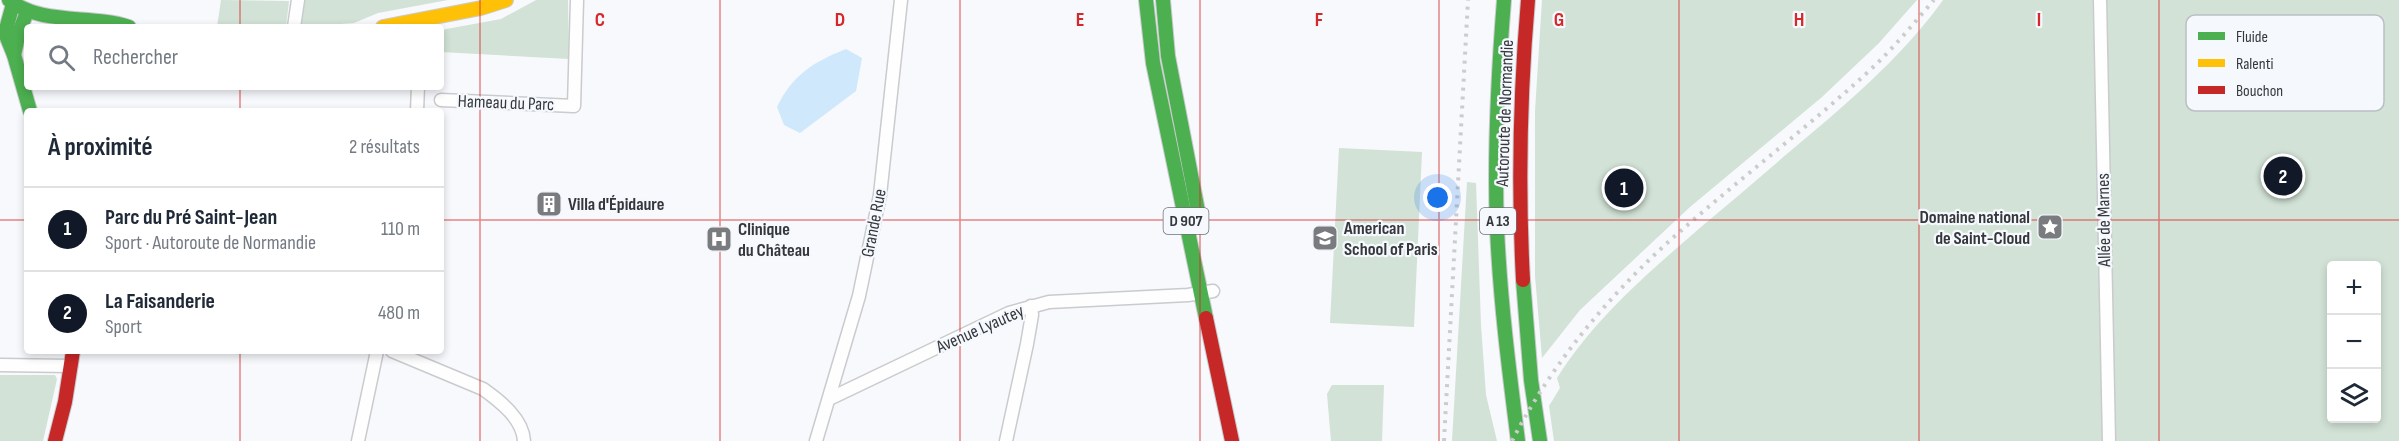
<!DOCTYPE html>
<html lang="fr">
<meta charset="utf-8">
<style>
body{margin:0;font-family:"Sofia Sans Condensed",sans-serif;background:#f6f6f7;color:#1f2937}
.controls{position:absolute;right:18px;bottom:18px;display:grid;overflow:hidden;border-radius:6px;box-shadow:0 3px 9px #0003}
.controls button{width:54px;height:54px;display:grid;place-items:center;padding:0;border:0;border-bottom:2px solid #e0e1e3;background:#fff;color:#1f2937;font:30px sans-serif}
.you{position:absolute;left:1438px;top:198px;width:21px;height:21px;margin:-15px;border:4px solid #fff;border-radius:50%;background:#1a73e8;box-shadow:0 0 0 9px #1a73e833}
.badge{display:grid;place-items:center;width:39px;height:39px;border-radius:50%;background:#111827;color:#fff;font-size:20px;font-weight:700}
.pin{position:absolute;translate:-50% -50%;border:3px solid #fff;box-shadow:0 2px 6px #0006}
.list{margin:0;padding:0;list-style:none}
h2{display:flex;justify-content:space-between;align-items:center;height:78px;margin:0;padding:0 24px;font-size:26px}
h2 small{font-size:20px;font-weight:400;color:#747a83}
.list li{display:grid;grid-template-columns:39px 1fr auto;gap:18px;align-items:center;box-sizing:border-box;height:84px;padding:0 24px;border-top:2px solid #e0e1e3}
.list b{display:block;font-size:22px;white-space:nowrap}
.list p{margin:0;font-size:20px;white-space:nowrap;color:#747a83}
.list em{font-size:20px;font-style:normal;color:#747a83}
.icon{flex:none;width:33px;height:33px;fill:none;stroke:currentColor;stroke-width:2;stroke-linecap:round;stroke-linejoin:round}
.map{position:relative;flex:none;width:2399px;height:441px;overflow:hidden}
.search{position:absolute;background:#fff;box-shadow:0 3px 9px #0003;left:24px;top:24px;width:420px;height:66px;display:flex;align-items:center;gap:15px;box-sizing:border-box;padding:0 21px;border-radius:6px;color:#747a83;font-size:22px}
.panel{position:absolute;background:#fff;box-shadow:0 3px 9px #0003;left:24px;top:108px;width:420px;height:246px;border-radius:6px}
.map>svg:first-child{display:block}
.green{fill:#d2e2d6;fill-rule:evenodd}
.water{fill:#cfe8fb}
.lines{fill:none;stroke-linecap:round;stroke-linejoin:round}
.street-casing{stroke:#c9cbcd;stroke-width:15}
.fast-casing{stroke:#c9cbcd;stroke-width:16}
.slow-casing{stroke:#c9cbcd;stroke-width:16}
.jam-casing{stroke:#c9cbcd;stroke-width:16}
.street{stroke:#fefeff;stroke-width:12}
.fast{stroke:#4caf50;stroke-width:14}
.slow{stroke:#ffc107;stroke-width:14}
.jam{stroke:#c62828;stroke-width:14}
.rail{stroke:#ccc;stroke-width:4;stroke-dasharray:3 6;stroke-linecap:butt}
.grid{fill:none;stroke:#d62828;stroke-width:1.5;stroke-opacity:0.55}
.labels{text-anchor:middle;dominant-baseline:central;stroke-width:4.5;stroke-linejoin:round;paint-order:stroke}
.shield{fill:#f5f9fe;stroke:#6f7176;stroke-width:1.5}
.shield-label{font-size:16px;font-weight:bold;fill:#35373b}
.street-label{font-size:18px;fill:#35373b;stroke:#f5f9fe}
.poi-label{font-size:18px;font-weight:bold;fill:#35373b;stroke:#f5f9fe;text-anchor:start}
.key{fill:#f5f9fe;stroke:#bbbfc4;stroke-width:1.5}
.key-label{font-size:16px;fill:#35373b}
.grid-label{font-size:20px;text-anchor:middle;font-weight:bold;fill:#d62828;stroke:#f5f9fe;stroke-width:4.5;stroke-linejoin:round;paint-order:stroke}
</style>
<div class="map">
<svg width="2399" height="441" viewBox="0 0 2399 441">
<rect width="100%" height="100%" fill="#f7f9fc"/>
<g class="green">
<polygon points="221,0 289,1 286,27 217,27"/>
<polygon points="304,0 448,0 378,13 354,23 301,27"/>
<polygon points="536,0 568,0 569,59 441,52 441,30 501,19"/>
<polygon points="1542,0 1917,0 1879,43 1822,97 1690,207 1580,310 1542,358 1535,276 1535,111"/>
<path d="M 1943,0 L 2399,0 L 2399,441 L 1554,441 L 1549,406 L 1560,388 L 1557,378 C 1595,318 1648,273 1701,227 C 1743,192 1784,156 1826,121 C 1868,85 1911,45 1943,0 ZM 2332,266 L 2376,266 L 2376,418 L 2332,418 Z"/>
<polygon points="1339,148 1422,152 1414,327 1330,323"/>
<polygon points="1467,182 1476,183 1481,325 1486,395 1497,441 1452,441"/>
<polygon points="0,375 55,375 57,379 43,441 0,441"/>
<polygon points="1332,385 1384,385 1382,441 1331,441 1327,394"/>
</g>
<path class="water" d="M 846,49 L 862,58 L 856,91 L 800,133 L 784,125 L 777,107 C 793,74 814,62 846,49 Z"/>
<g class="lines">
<g class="street-casing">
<g id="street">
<polyline points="2100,0 2109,441"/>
<polyline points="294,27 298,0"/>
<polyline points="441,100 574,106 577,0"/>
<polyline points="417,111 418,87"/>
<path d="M 392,351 L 483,389 C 500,401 523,419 524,441"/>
<polyline points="0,365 71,366"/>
<polyline points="829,399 1009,313 1049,302 1188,295 1213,291"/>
<polyline points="358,441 377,351"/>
<polyline points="816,441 859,296 880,195 901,0"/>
<polyline points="1006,441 1027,344 1032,315 1031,306"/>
</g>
</g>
<g class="fast-casing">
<g id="fast">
<path d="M 9,0 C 43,26 90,14 129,27"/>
<polyline points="1146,0 1153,63 1206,318"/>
<polyline points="1163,0 1168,56 1198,211"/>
<path d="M 1504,0 C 1498,76 1494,152 1497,228 C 1500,299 1509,370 1518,441"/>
<polyline points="13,4 5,33 14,55 30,111"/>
<polyline points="14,55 19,32 27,12"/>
<polyline points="1523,280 1531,380 1540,441"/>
</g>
</g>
<g class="slow-casing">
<polyline id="slow" points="383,27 481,8 506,0"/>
</g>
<g class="jam-casing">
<g id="jam">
<path d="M 1523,280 C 1518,186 1520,93 1528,0"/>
<polyline points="1206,318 1232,441"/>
<polyline points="55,441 65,402 73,351"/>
</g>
</g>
<use href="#street" class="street"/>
<use href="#fast" class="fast"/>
<use href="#slow" class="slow"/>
<use href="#jam" class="jam"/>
<g class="rail">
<polyline points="1444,441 1468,0"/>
<path d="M 1512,441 C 1550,367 1604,301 1665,245 C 1731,185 1804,131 1869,71 C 1893,49 1913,24 1934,0"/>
</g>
</g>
<path class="grid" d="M 240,0 L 240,27M 480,0 L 480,441M 720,0 L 720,441M 960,0 L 960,441M 1200,0 L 1200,441M 1439,0 L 1439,441M 1679,0 L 1679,441M 1919,0 L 1919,441M 2159,0 L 2159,441M 240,87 L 240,111M 0,220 L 27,220M 441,220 L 2399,220M 240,351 L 240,441"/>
<defs>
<g id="building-square" transform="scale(1.35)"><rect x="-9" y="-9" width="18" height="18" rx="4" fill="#797b7f" stroke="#f5f9fe"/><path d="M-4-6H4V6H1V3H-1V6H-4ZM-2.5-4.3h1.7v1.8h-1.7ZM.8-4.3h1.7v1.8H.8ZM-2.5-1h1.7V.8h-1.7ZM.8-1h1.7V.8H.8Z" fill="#fff"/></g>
<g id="sight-square" transform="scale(1.35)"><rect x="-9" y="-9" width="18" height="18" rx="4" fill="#797b7f" stroke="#f5f9fe"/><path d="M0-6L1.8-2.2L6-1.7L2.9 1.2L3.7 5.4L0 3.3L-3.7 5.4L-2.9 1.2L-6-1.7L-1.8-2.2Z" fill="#fff"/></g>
<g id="school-square" transform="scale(1.35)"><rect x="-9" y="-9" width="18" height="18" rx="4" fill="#797b7f" stroke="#f5f9fe"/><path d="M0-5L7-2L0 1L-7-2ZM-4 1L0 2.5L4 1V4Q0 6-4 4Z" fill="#fff"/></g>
<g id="hospital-square" transform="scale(1.35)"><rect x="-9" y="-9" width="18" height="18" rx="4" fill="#797b7f" stroke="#f5f9fe"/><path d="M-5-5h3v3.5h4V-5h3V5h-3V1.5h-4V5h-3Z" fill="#fff"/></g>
</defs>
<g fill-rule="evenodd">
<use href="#building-square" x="549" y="204"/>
<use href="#sight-square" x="2050" y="227"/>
<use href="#school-square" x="1325" y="238"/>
<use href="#hospital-square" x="719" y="239"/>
</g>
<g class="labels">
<g class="shield">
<rect x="1163.5" y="208" width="45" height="26" rx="4.5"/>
<rect x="1480" y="208" width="36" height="26" rx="4.5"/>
</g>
<g class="shield-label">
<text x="1186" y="221">D 907</text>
<text x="1498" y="221">A 13</text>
</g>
<g class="street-label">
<text transform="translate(506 103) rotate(2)">Hameau du Parc</text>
<text transform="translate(1505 113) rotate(-88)">Autoroute de Normandie</text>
<text transform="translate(2104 220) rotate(-91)">Allée de Marnes</text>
<text transform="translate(874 223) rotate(-79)">Grande Rue</text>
<text transform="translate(980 329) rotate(-24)">Avenue Lyautey</text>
</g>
<g class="poi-label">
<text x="568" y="204">Villa d'Épidaure</text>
<text x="2030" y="217" text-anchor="end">Domaine national<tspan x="2030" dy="21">de Saint-Cloud</tspan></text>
<text x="1344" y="228">American<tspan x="1344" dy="21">School of Paris</tspan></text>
<text x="738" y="229">Clinique<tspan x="738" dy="21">du Château</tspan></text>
</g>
</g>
<rect x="2186" y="15" width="198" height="96" rx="9" class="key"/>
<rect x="2198" y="32" width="27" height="8" fill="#4caf50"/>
<rect x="2198" y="59" width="27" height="8" fill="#ffc107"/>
<rect x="2198" y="86" width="27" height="8" fill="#c62828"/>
<g class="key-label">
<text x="2236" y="42">Fluide</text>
<text x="2236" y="69">Ralenti</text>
<text x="2236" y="96">Bouchon</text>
</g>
<g class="grid-label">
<text x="600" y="26">C</text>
<text x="840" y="26">D</text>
<text x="1080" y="26">E</text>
<text x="1319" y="26">F</text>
<text x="1559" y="26">G</text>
<text x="1799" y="26">H</text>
<text x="2039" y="26">I</text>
</g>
</svg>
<div class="controls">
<button>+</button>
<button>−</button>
<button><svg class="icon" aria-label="layers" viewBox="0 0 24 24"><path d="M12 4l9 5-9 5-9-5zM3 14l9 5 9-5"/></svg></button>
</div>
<div class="you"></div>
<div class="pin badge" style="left:1624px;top:188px">1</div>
<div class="pin badge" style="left:2283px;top:176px">2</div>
<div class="search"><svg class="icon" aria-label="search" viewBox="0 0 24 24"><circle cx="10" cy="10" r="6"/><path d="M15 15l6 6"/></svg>Rechercher</div>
<section class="panel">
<h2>À proximité<small>2 résultats</small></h2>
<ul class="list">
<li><span class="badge">1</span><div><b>Parc du Pré Saint-Jean</b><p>Sport · Autoroute de Normandie</p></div><em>110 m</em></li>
<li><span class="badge">2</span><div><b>La Faisanderie</b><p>Sport</p></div><em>480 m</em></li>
</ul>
</section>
</div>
